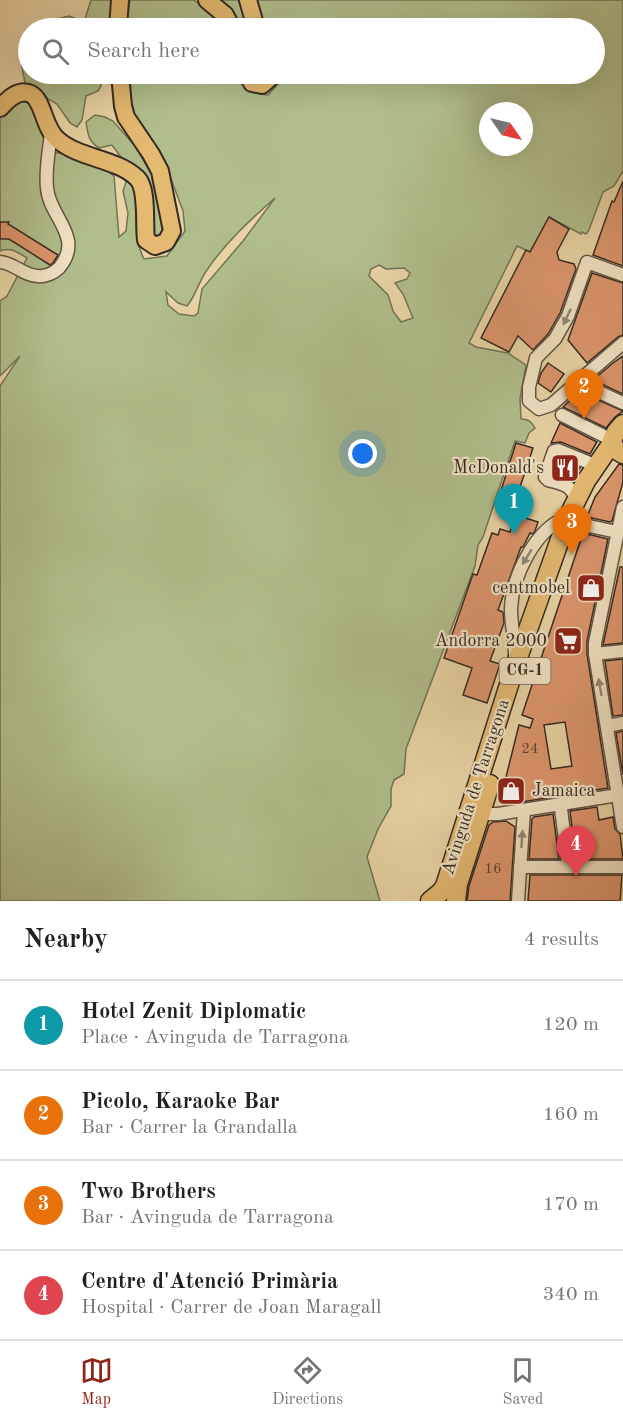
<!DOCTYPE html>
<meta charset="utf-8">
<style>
body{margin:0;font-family:"Old Standard TT",serif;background:#f6f6f6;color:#202124}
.compass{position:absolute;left:479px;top:102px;width:54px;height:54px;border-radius:50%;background:#fff;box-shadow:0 6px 24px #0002;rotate:124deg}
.you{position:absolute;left:363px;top:454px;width:21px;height:21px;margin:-15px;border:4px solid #fff;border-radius:50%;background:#1a73e8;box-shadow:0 0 0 9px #1a73e833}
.badge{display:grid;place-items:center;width:39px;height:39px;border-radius:50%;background:#8f2418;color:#fff;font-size:20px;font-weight:700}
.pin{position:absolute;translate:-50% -50px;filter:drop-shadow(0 2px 3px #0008)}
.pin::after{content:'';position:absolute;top:32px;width:21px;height:18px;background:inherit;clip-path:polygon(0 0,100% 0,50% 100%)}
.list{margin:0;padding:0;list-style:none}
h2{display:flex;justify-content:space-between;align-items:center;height:78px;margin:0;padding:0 24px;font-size:26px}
h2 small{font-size:20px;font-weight:400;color:#757577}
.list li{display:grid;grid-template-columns:39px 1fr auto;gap:18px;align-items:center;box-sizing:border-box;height:90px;padding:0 24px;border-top:2px solid #e0e0e0}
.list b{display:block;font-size:22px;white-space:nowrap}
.list p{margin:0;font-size:20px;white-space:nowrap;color:#757577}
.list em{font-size:20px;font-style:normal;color:#757577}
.icon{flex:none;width:33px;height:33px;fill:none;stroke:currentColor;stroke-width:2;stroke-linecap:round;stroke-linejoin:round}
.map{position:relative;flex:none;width:623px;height:901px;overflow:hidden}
.search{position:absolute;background:#fff;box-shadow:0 6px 24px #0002;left:18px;right:18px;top:18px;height:66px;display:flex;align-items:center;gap:15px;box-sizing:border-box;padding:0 21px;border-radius:33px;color:#757577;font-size:22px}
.sheet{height:438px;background:#fff}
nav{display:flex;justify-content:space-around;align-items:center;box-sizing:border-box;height:84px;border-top:2px solid #e0e0e0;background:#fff;font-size:16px;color:#757577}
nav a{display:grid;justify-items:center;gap:3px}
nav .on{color:#8f2418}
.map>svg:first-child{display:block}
.green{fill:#b0be8b;stroke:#727457;stroke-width:1.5;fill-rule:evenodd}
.building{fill:#dd966e;stroke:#352b23;stroke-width:1.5;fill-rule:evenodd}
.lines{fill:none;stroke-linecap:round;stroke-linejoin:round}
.minor-casing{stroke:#625544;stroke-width:15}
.major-casing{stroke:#352b23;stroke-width:20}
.highway-casing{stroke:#352b23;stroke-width:21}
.minor{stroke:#f1e3c4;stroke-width:12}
.major{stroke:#e4ba72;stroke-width:16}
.highway{stroke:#e4ba72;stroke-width:18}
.oneway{fill:#938774}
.labels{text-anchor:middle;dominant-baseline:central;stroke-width:4.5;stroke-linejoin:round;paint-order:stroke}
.number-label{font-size:15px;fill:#5f4636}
.shield{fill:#f1e3c4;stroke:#6d6253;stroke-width:1.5}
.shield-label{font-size:16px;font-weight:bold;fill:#352b23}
.poi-label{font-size:18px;fill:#352b23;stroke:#f1e3c4;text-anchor:end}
.street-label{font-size:18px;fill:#352b23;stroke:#f1e3c4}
</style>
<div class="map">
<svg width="623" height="901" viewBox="0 0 623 901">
<rect width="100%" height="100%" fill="#e9d4a5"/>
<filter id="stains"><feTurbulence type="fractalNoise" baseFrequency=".00333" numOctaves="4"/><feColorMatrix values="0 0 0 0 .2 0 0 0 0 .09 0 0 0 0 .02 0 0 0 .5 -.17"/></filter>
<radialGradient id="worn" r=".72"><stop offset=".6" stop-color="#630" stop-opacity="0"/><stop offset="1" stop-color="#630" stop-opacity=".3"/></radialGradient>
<g class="green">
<polygon points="91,0 116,0 111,28 82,28"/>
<polygon points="130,0 194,0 223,23 225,28 126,28"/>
<polygon points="218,0 242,0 250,28 240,28"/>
<path d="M 255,0 L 623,0 L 623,171 L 614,186 L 603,192 L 589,230 L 586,234 L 582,232 L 581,234 L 549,217 L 530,252 L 517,246 L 469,343 L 476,347 L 508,353 L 526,365 L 520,399 L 521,419 C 528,419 531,421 535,428 L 529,433 L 525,443 L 515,441 L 483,537 L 478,545 L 475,566 L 406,749 L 404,774 L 394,780 L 391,789 L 391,806 L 378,829 L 367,857 L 380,901 L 0,901 L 0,386 L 20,356 L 0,376 L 0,301 L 7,296 L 27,258 C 17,252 11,247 0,251 L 0,113 L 19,99 L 33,105 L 52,153 C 70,151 100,165 114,176 L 119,237 L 126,231 L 128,213 L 123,191 L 127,179 L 134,183 C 141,211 129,229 144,259 L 167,256 L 185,231 L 183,211 L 167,168 L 130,110 L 123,74 L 240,74 C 246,88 252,94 268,95 L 278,84 L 277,74 L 594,74 L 594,28 L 263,28 ZM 488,111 L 524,111 L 524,147 L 488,147 ZM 275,198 L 243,241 L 202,289 L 198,313 L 194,316 L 179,314 L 168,305 L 166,292 L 178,303 L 187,306 C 195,297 198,284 205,273 C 223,245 250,220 275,198 ZM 379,265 L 386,269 L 404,268 L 410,273 L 407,279 L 395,283 L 403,294 L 413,318 L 401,322 L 393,311 L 388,295 L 369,276 L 371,269 Z"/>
<path d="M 69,16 L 74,18 C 66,32 56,29 41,28 L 50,21 Z"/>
<polygon points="28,47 28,74 98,74 101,86 98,91 86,96 82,120 77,127 70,123 57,104 48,99 40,89 25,83 21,62"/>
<path d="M 95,115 L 105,117 L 113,121 L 135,146 L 158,185 L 159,208 L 164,230 L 161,236 L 152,235 L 150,196 L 112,145 L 99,148 C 88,141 88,134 86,122 Z"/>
</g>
<g class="building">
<polygon points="623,181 623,266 593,255 612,201 614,202"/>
<polygon points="549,217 569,229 557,252 559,260 574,264 576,269 560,313 548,334 533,350 518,336 509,352 481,338 526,250 530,252"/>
<polygon points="0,222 9,222 8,224 58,255 53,263 50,265 9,239 0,239"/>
<polygon points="592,273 623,283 623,335 618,337 587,363 568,340"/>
<polygon points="623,356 623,394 593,380 613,363"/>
<polygon points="548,363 564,374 551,392 538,383 541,373"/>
<polygon points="580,391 583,393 623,411 615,417 606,428 563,407"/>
<polygon points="560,423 597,442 590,454 561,442 551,443"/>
<polygon points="516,443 533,448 514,505 498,500"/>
<polygon points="560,460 580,468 573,481 555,473"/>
<polygon points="619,464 623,465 623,482 612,521 610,522 587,517 595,497"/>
<polygon points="516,515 538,522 535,531 533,534 530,533 523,547 521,547 498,610 503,612 504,623 490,661 500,664 487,703 463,695 472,668 444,658 473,574 477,575 492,533 498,535 500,529 510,532"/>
<path d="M 583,533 L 608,539 L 587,641 L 587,654 L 608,788 L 504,805 L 501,797 L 519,725 L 530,728 L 533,719 L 522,715 ZM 565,722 L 572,766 L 551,769 L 544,725 Z"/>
<polygon points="620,567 623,567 623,643 603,645"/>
<polygon points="623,659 623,715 613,716 605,661"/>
<polygon points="623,731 623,775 616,733"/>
<polygon points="597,807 599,820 613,817 615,829 620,834 623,859 576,859 570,811"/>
<polygon points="553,814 559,859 529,859 532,819 534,817"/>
<polygon points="506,821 515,827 510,901 467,901 469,886 489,825 493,822"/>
<polygon points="622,875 620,901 528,901 530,875"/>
</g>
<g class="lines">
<g class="minor-casing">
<g id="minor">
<path d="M 0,262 C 14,263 24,276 38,276 C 45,277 54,273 59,268 C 85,237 49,217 47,188 C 45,170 49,151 51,133"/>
<polyline points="623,275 587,262 568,316 555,339 536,358 529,387 529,401 539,409 551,405 623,343"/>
<polyline points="586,386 623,403"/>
<polyline points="562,415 612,440"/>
<path d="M 575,502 C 575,485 561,484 548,480 L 545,477 L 554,451 L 558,450 L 597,466"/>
<polyline points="623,507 595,643 595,654 623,827"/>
<polyline points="575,523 617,532"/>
<polyline points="595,654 623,651"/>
<path d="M 515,656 C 515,640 511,625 511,609 C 512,577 535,528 568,517"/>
<polyline points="607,726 623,723"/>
<polyline points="561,809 568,863"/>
<polyline points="481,814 498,814 618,795"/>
<polyline points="520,867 623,867"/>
<polyline points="518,901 524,810"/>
</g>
</g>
<g class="major-casing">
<g id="major">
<polyline points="207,0 225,15 232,28"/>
<polyline points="248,0 256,28"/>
<polyline points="118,28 120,0"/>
<polyline points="247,74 252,83 262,85 270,78 270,74"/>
<path d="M 0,108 C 8,99 19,88 31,94 C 44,101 43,128 58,140 C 80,159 116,158 137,178 C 148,188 144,225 146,240 L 155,246 L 166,242 L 172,231 L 160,171 L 151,154 L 126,117 L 123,106 L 120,74"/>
</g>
</g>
<g class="highway-casing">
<g id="highway">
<polyline points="623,424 616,432 612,440 615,449 623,454"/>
<polyline points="430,901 441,892 445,886 514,669 568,517 586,481 612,443"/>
<polyline points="456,901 458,884 490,784"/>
</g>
</g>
<use href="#minor" class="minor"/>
<use href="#major" class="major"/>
<use href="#highway" class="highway"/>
</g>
<defs><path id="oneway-solid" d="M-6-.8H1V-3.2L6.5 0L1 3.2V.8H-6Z" transform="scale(1.5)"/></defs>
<g class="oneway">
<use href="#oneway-solid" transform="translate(567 317) rotate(115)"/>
<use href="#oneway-solid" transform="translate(527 557) rotate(121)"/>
<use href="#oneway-solid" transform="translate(600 687) rotate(-100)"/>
<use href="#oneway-solid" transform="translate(522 839) rotate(-86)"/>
</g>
<defs>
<g id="restaurant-square" transform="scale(1.5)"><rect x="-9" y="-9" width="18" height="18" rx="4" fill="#8f2418" stroke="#f1e3c4"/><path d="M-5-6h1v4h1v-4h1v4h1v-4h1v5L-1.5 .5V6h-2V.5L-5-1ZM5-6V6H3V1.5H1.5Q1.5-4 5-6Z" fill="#fff"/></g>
<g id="shop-square" transform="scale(1.5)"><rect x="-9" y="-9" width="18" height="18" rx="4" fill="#8f2418" stroke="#f1e3c4"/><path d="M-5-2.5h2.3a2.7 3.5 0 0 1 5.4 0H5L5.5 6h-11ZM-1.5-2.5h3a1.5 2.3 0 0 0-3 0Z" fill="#fff"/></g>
<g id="supermarket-square" transform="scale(1.5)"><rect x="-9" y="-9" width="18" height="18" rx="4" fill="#8f2418" stroke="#f1e3c4"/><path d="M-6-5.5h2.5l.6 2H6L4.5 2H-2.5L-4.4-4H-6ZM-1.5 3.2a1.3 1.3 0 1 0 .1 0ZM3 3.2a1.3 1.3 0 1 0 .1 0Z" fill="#fff"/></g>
</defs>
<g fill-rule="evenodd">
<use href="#restaurant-square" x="565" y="468"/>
<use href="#shop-square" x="591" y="588"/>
<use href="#supermarket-square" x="568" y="641"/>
<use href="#shop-square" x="511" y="791"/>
</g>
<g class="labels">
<g class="number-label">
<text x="530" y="749">24</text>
<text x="493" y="869">16</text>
</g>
<rect class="shield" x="499.5" y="658" width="51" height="26" rx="4.5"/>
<g class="shield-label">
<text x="525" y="671">CG-1</text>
</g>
<g class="poi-label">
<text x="544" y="468">McDonald's</text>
<text x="570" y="588">centmobel</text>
<text x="547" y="641">Andorra 2000</text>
<text x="532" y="791" text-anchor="start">Jamaica</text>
</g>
<g class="street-label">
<text transform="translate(476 787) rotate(-72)">Avinguda de Tarragona</text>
</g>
</g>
<rect width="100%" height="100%" filter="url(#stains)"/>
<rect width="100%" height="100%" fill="url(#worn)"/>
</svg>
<svg class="compass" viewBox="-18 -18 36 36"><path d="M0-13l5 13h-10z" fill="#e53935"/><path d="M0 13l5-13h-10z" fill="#757577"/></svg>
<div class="you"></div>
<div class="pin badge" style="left:514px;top:534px;background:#0f9aa8">1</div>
<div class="pin badge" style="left:584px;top:419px;background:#e8710a">2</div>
<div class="pin badge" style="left:572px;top:554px;background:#e8710a">3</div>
<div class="pin badge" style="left:576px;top:876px;background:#e0444e">4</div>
<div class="search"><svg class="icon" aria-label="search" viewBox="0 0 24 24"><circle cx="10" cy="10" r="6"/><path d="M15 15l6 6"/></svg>Search here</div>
</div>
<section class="sheet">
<h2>Nearby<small>4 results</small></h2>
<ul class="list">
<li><span class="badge" style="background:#0f9aa8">1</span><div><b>Hotel Zenit Diplomatic</b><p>Place · Avinguda de Tarragona</p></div><em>120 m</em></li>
<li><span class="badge" style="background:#e8710a">2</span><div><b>Picolo, Karaoke Bar</b><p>Bar · Carrer la Grandalla</p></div><em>160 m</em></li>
<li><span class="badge" style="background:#e8710a">3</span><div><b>Two Brothers</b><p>Bar · Avinguda de Tarragona</p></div><em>170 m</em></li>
<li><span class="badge" style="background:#e0444e">4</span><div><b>Centre d'Atenció Primària</b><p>Hospital · Carrer de Joan Maragall</p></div><em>340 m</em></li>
</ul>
</section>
<nav>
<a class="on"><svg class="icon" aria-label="map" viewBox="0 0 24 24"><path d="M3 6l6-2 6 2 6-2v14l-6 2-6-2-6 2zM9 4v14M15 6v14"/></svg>Map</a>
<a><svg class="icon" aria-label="directions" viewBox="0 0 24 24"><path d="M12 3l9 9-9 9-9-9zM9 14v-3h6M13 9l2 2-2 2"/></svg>Directions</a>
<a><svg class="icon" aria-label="saved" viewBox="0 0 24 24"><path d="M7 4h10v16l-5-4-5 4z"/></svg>Saved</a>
</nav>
